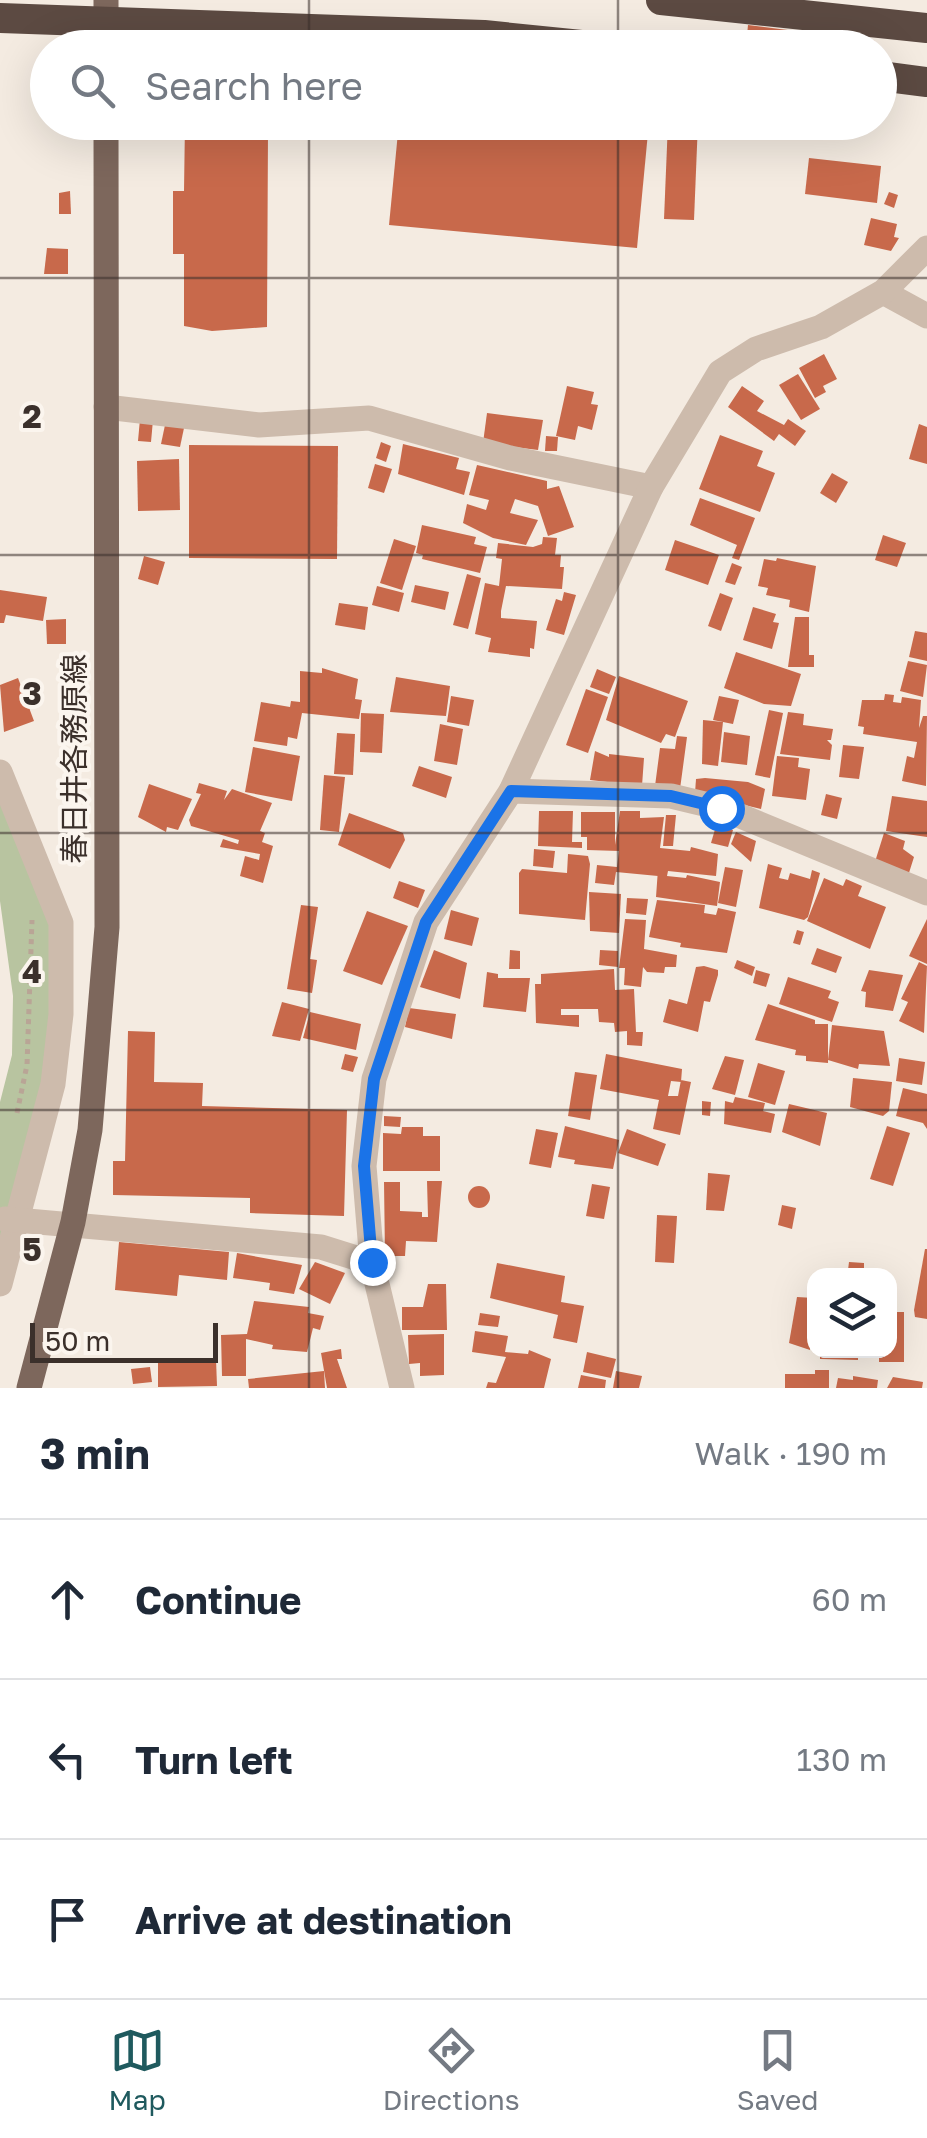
<!DOCTYPE html>
<meta charset="utf-8">
<style>
body{margin:0;font-family:"Golos Text","Noto Sans JP",sans-serif;background:#f6f6f7;color:#1f2937}
.controls{position:absolute;right:30px;bottom:30px;display:grid;overflow:hidden;border-radius:20px;box-shadow:0 10px 40px #0002}
.controls button{width:90px;height:90px;display:grid;place-items:center;padding:0;border:0;border-bottom:2px solid #e0e1e3;background:#fff;color:#1f2937;font:50px sans-serif}
.scale{position:absolute;left:30px;bottom:25px;width:188px;box-sizing:border-box;padding-left:10px;border:5px solid #3b302b;border-top:0;font-size:28px;line-height:35px;white-space:nowrap;color:#3b302b;-webkit-text-stroke:8px #fbf5ee;paint-order:stroke}
.stop{position:absolute;width:30px;height:30px;margin:-22px;border:8px solid #1a73e8;border-radius:50%;background:#fff}
.stop.end{background:#1a73e8;border-color:#fff;box-shadow:0 2px 10px #0008}
.list{margin:0;padding:0;list-style:none}
h2{display:flex;justify-content:space-between;align-items:center;height:130px;margin:0;padding:0 40px;font-size:42px}
h2 small{font-size:32px;font-weight:400;color:#747a83}
.list li{display:grid;grid-template-columns:65px 1fr auto;gap:30px;align-items:center;box-sizing:border-box;height:160px;padding:0 40px;border-top:2px solid #e0e1e3}
.list b{display:block;font-size:38px;white-space:nowrap}
.list em{font-size:32px;font-style:normal;color:#747a83}
.icon{flex:none;width:55px;height:55px;fill:none;stroke:currentColor;stroke-width:2;stroke-linecap:round;stroke-linejoin:round}
.map{position:relative;flex:none;width:927px;height:1388px;overflow:hidden}
.search{position:absolute;background:#fff;box-shadow:0 10px 40px #0002;left:30px;right:30px;top:30px;height:110px;display:flex;align-items:center;gap:25px;box-sizing:border-box;padding:0 35px;border-radius:55px;color:#747a83;font-size:38px}
.sheet{height:610px;background:#fff}
nav{display:flex;justify-content:space-around;align-items:center;box-sizing:border-box;height:140px;border-top:2px solid #e0e1e3;background:#fff;font-size:28px;color:#747a83}
nav a{display:grid;justify-items:center;gap:5px}
nav .on{color:#1f5a5e}
.map>svg:first-child{display:block}
.green{fill:#b8c4a0}
.building{fill:#c8694b}
.lines{fill:none;stroke-linecap:round;stroke-linejoin:round}
.path{stroke:#b9a596;stroke-width:5;stroke-dasharray:5 5;stroke-linecap:butt}
.minor{stroke:#cdbbac;stroke-width:25}
.major{stroke:#7d675c;stroke-width:25}
.highway{stroke:#5c4a42;stroke-width:30}
.route{stroke:#1a73e8;stroke-width:12}
.grid{fill:none;stroke:#3b302b;stroke-width:2.5;stroke-opacity:0.55}
.labels{text-anchor:middle;dominant-baseline:central;stroke-width:8;stroke-linejoin:round;paint-order:stroke}
.street-label{font-size:30px;fill:#3b302b;stroke:#fbf5ee}
.grid-label{font-size:32px;text-anchor:middle;font-weight:bold;fill:#3b302b;stroke:#fbf5ee;stroke-width:8;stroke-linejoin:round;paint-order:stroke}
</style>
<div class="map">
<svg width="927" height="1388" viewBox="0 0 927 1388">
<rect width="100%" height="100%" fill="#f4ebe1"/>
<polygon class="green" points="0,788 52,932 51,1044 0,1259 0,1102 12,1055 13,996 0,901"/>
<g class="building">
<polygon points="748,25 875,41 874,48 746,45"/>
<polygon points="185,122 232,122 231,131 268,131 267,327 212,331 184,326 184,254 173,254 173,191 184,191"/>
<polygon points="399,122 649,122 637,248 389,225"/>
<polygon points="668,122 698,122 694,220 664,219"/>
<polygon points="809,158 881,166 877,203 805,194"/>
<polygon points="70,191 71,214 59,214 59,193"/>
<polygon points="889,192 898,195 894,208 884,204"/>
<polygon points="871,218 897,224 894,237 899,238 891,251 864,245"/>
<polygon points="47,248 68,249 68,274 44,274"/>
<polygon points="824,354 837,379 823,386 826,392 815,398 799,368"/>
<polygon points="798,374 820,409 801,420 779,385"/>
<polygon points="567,386 594,392 591,404 598,405 592,430 578,426 575,440 556,436"/>
<polygon points="742,386 764,401 757,411 784,425 788,419 806,431 795,446 779,434 774,441 728,407"/>
<polygon points="487,413 543,420 538,450 483,443"/>
<polygon points="140,419 153,420 151,442 138,441"/>
<polygon points="919,424 927,427 927,464 909,459"/>
<polygon points="165,425 184,428 180,447 161,444"/>
<polygon points="720,435 763,451 757,466 775,473 760,512 699,489"/>
<polygon points="546,436 558,437 557,451 545,451"/>
<polygon points="381,442 391,446 386,462 376,458"/>
<polygon points="403,444 459,458 456,469 470,472 464,495 398,474"/>
<polygon points="189,445 338,446 337,559 189,558"/>
<polygon points="179,459 180,510 138,511 137,461"/>
<polygon points="375,464 392,469 384,493 368,488"/>
<polygon points="477,465 547,481 547,489 559,486 574,527 548,536 538,506 515,499 510,513 538,520 526,545 493,538 463,523 467,504 486,510 489,500 469,495"/>
<polygon points="832,473 848,482 836,503 820,493"/>
<polygon points="700,498 755,518 739,560 732,558 737,545 690,525"/>
<polygon points="422,525 476,537 474,544 487,547 480,573 422,559 423,555 416,553"/>
<polygon points="883,535 906,543 897,567 875,560"/>
<polygon points="543,537 557,538 555,555 561,555 560,567 564,567 562,589 506,586 501,611 501,618 537,621 534,649 530,648 530,657 488,652 491,638 475,634 485,583 499,586 502,559 496,558 498,543 533,547 542,544"/>
<polygon points="394,539 416,546 402,590 380,583"/>
<polygon points="675,540 719,555 708,585 665,570"/>
<polygon points="144,556 165,562 158,585 138,579"/>
<polygon points="777,558 816,566 809,612 789,607 790,600 766,595 768,588 758,586 764,559 776,561"/>
<polygon points="732,563 742,567 735,585 725,582"/>
<polygon points="467,574 481,578 468,629 453,625"/>
<polygon points="415,585 449,592 445,610 411,602"/>
<polygon points="377,586 404,593 399,612 372,605"/>
<polygon points="0,590 47,597 43,621 6,615 4,623 0,623"/>
<polygon points="564,592 576,595 564,635 546,630 556,599 562,601"/>
<polygon points="720,593 733,598 721,631 708,626"/>
<polygon points="339,603 368,607 365,630 335,625"/>
<polygon points="753,607 776,614 773,622 779,623 772,649 743,640"/>
<polygon points="795,617 809,617 809,655 814,655 814,667 788,667"/>
<polygon points="66,619 66,644 47,644 46,620"/>
<polygon points="915,631 927,633 927,661 909,657"/>
<polygon points="736,652 801,674 791,706 764,704 724,688"/>
<polygon points="908,661 927,665 923,697 900,691"/>
<polygon points="322,668 358,679 355,699 362,700 359,719 302,713 297,739 288,737 287,746 254,741 261,702 290,707 291,701 300,702 300,671 322,673"/>
<polygon points="597,669 616,677 609,694 590,687"/>
<polygon points="619,676 688,701 675,737 666,734 661,743 606,720"/>
<polygon points="396,677 450,686 446,716 390,712"/>
<polygon points="18,678 34,721 4,732 0,685"/>
<polygon points="586,689 608,697 588,753 566,745"/>
<polygon points="885,694 894,695 893,702 901,703 902,697 921,700 919,728 923,716 927,716 926,786 902,781 907,756 914,758 917,742 863,734 864,727 858,726 862,700 884,700"/>
<polygon points="451,696 474,700 469,726 447,722"/>
<polygon points="719,696 739,700 733,724 713,720"/>
<polygon points="769,710 783,713 770,778 755,775"/>
<polygon points="788,712 804,714 803,725 833,729 831,740 827,740 832,745 830,760 780,754"/>
<polygon points="361,713 384,714 382,753 360,752"/>
<polygon points="703,720 723,722 718,766 702,764"/>
<polygon points="440,724 463,729 457,765 434,761"/>
<polygon points="724,732 750,736 747,765 721,762"/>
<polygon points="337,733 355,734 353,775 334,774"/>
<polygon points="677,736 687,737 680,789 655,786 660,748 675,749"/>
<polygon points="843,745 864,747 859,779 839,777"/>
<polygon points="253,747 300,756 292,801 245,792"/>
<polygon points="595,751 609,757 609,754 644,758 642,786 590,780"/>
<polygon points="777,756 799,758 798,767 810,769 806,800 772,796"/>
<polygon points="419,766 452,777 446,798 412,786"/>
<polygon points="324,775 345,777 339,832 320,830"/>
<polygon points="705,778 748,782 765,789 761,809 695,793 696,779"/>
<polygon points="199,783 227,791 224,800 232,789 272,803 260,831 265,833 262,842 273,846 263,883 240,876 245,856 259,860 260,854 220,847 223,839 238,844 239,840 191,826 189,820 201,794 196,793"/>
<polygon points="149,784 192,799 178,830 167,827 166,832 138,817"/>
<polygon points="826,794 842,798 837,819 821,815"/>
<polygon points="892,796 927,801 927,837 886,831"/>
<polygon points="539,811 573,811 572,842 582,842 582,848 538,846"/>
<polygon points="620,811 640,811 640,818 664,817 660,848 690,851 691,847 718,854 716,876 668,871 667,876 686,878 687,875 720,882 717,906 656,897 658,869 658,876 616,872 614,885 595,883 597,865 617,867 619,851 587,850 587,837 581,837 581,812 615,812 615,845"/>
<polygon points="349,813 403,833 405,840 390,869 338,845"/>
<polygon points="666,815 676,815 673,846 663,846"/>
<polygon points="716,826 733,830 728,847 711,843"/>
<polygon points="736,832 756,841 751,862 731,844"/>
<polygon points="884,833 905,841 903,849 914,857 908,876 874,865"/>
<polygon points="534,849 555,851 553,868 533,866"/>
<polygon points="568,854 588,856 590,864 585,920 519,914 519,873 522,869 567,873"/>
<polygon points="768,864 782,868 779,878 788,880 790,873 810,879 812,870 820,873 808,917 804,920 759,908"/>
<polygon points="725,867 743,870 736,907 718,903"/>
<polygon points="824,878 843,886 846,879 862,886 858,896 886,907 870,949 807,921"/>
<polygon points="399,881 425,890 418,908 393,898"/>
<polygon points="589,892 621,894 619,933 590,931"/>
<polygon points="627,898 648,899 646,915 626,913"/>
<polygon points="657,900 705,905 704,913 716,915 718,908 736,912 727,953 680,947 681,943 649,937"/>
<polygon points="301,905 318,907 310,959 317,960 312,993 287,989"/>
<polygon points="451,910 479,918 472,946 444,939"/>
<polygon points="367,911 408,926 382,985 343,971"/>
<polygon points="625,919 646,920 644,949 677,955 676,967 665,967 664,973 647,972 643,967 641,987 624,985 625,968 619,968"/>
<polygon points="927,919 927,964 909,956"/>
<polygon points="797,930 804,932 800,945 793,943"/>
<polygon points="817,948 842,957 836,973 811,964"/>
<polygon points="434,950 467,963 460,999 420,987"/>
<polygon points="510,950 520,951 520,969 509,969"/>
<polygon points="600,950 618,951 618,967 599,965"/>
<polygon points="737,960 755,967 752,976 734,968"/>
<polygon points="919,962 927,966 924,1033 899,1021 908,1002 901,999"/>
<polygon points="704,966 718,970 718,975 710,1002 704,1001 698,1032 663,1022 669,999 687,1004 696,967"/>
<polygon points="614,969 615,990 634,989 636,1032 643,1032 642,1046 627,1045 627,1031 615,1032 614,1023 599,1022 598,1009 561,1009 561,1015 579,1015 579,1027 536,1023 535,984 541,984 541,974"/>
<polygon points="756,970 770,974 766,987 753,983"/>
<polygon points="869,970 903,975 893,1011 865,1007 866,992 861,991"/>
<polygon points="487,972 498,974 498,978 530,978 526,1012 483,1007"/>
<polygon points="788,977 831,991 828,998 839,1002 832,1022 779,1004"/>
<polygon points="282,1002 309,1009 300,1041 272,1036"/>
<polygon points="768,1004 815,1020 815,1024 828,1024 828,1063 806,1061 806,1056 795,1055 796,1050 755,1040"/>
<polygon points="409,1008 456,1014 452,1039 405,1027"/>
<polygon points="310,1012 361,1024 356,1050 303,1038"/>
<polygon points="832,1025 884,1031 890,1066 859,1064 858,1069 828,1060"/>
<polygon points="128,1031 155,1032 154,1082 203,1083 202,1106 347,1110 344,1216 250,1213 250,1198 113,1195 113,1161 125,1161"/>
<polygon points="345,1054 358,1057 353,1072 341,1069"/>
<polygon points="606,1054 682,1069 681,1082 671,1081 668,1096 678,1096 681,1080 691,1082 680,1135 653,1129 659,1100 600,1089"/>
<polygon points="725,1056 744,1060 735,1095 712,1089"/>
<polygon points="899,1058 925,1062 922,1085 896,1081"/>
<polygon points="758,1063 785,1071 775,1105 748,1097"/>
<polygon points="575,1072 597,1075 590,1120 568,1116"/>
<polygon points="853,1078 892,1082 889,1111 883,1116 850,1107"/>
<polygon points="903,1088 927,1094 927,1129 923,1123 896,1116"/>
<polygon points="735,1097 765,1103 763,1111 775,1114 771,1133 724,1124 725,1101 733,1103"/>
<polygon points="702,1101 711,1102 710,1116 702,1115"/>
<polygon points="789,1104 827,1113 820,1146 782,1132"/>
<polygon points="384,1116 401,1117 400,1127 384,1126"/>
<polygon points="565,1126 619,1140 613,1169 574,1164 575,1160 558,1157"/>
<polygon points="887,1126 910,1133 893,1186 870,1179"/>
<polygon points="402,1127 423,1127 423,1136 440,1136 440,1171 383,1171 383,1133 401,1134"/>
<polygon points="536,1129 558,1133 551,1168 529,1164"/>
<polygon points="627,1129 666,1144 658,1166 618,1153"/>
<polygon points="708,1173 730,1175 724,1211 706,1210"/>
<polygon points="427,1181 442,1181 437,1242 406,1241 405,1256 385,1256 384,1182 400,1182 400,1211 422,1212 422,1217 428,1217"/>
<polygon points="592,1184 610,1187 604,1219 586,1216"/>
<circle cx="479" cy="1197" r="11"/>
<polygon points="782,1205 796,1208 792,1229 778,1225"/>
<polygon points="657,1215 677,1216 674,1263 655,1262"/>
<polygon points="119,1242 229,1252 227,1280 179,1275 177,1296 115,1290"/>
<polygon points="925,1249 927,1249 927,1319 915,1317 914,1310"/>
<polygon points="237,1253 302,1265 294,1294 269,1290 270,1283 233,1278"/>
<polygon points="315,1262 345,1273 330,1304 299,1289"/>
<polygon points="849,1262 864,1263 864,1272 876,1276 830,1276 831,1268 848,1270"/>
<polygon points="497,1263 565,1276 561,1302 584,1306 577,1343 553,1338 558,1315 490,1298"/>
<polygon points="890,1278 894,1278 892,1303 890,1303"/>
<polygon points="428,1284 446,1284 447,1330 402,1330 402,1307 423,1307"/>
<polygon points="797,1297 814,1298 810,1350 789,1343"/>
<polygon points="254,1301 309,1307 308,1313 324,1316 320,1330 313,1328 307,1352 272,1349 273,1345 246,1339 246,1376 222,1376 221,1335 247,1334"/>
<polygon points="890,1312 904,1312 904,1362 879,1362 879,1350 890,1350"/>
<polygon points="480,1313 500,1316 498,1327 478,1325"/>
<polygon points="475,1331 508,1336 505,1352 528,1354 529,1350 551,1359 544,1388 486,1388 488,1382 496,1383 506,1357 472,1352"/>
<polygon points="444,1334 444,1375 420,1376 420,1363 409,1364 408,1335"/>
<polygon points="341,1349 342,1359 337,1359 347,1388 327,1388 321,1353"/>
<polygon points="820,1350 858,1350 858,1360 820,1359"/>
<polygon points="587,1352 616,1359 611,1378 583,1372"/>
<polygon points="216,1359 217,1386 158,1387 158,1361"/>
<polygon points="150,1367 152,1382 133,1384 131,1369"/>
<polygon points="815,1370 829,1370 829,1388 785,1388 785,1374 815,1374"/>
<polygon points="324,1371 325,1388 249,1388 248,1379"/>
<polygon points="616,1371 642,1376 639,1388 613,1388"/>
<polygon points="581,1375 606,1380 605,1388 578,1388"/>
<polygon points="853,1376 878,1380 877,1388 836,1388 838,1378 853,1380"/>
<polygon points="893,1377 923,1382 922,1388 887,1388"/>
</g>
<g class="lines">
<polyline class="path" points="17,1113 27,1065 32,920"/>
<g class="minor">
<polyline points="883,292 927,316"/>
<polyline points="106,407 259,425 369,418 510,458 651,487"/>
<polyline points="0,772 61,923 61,1014 53,1084 0,1284"/>
<polyline points="511,791 671,796 721,808 927,893"/>
<polyline points="5,1219 321,1247 372,1263"/>
<polyline points="402,1388 372,1263 364,1166 374,1079 426,922 511,791 651,487 720,372 756,349 821,327 883,292 927,248"/>
</g>
<g class="major">
<polyline points="106,48 106,0"/>
<polyline points="29,1388 73,1222 90,1130 107,927 106,122"/>
</g>
<g class="highway">
<polyline points="661,0 927,28"/>
<polyline points="0,18 484,35 611,48"/>
<polyline points="880,76 927,82"/>
</g>
</g>
<g class="lines">
<polyline class="route" points="372,1262 364,1166 374,1079 426,922 511,791 671,796 721,808"/>
</g>
<path class="grid" d="M 309,0 L 309,48M 618,0 L 618,48M 309,122 L 309,1388M 618,122 L 618,1388M 0,278 L 927,278M 0,555 L 927,555M 0,833 L 927,833M 0,1110 L 927,1110"/>
<g class="labels">
<g class="street-label">
<text transform="translate(74 759) rotate(-90)">春日井各務原線</text>
</g>
</g>
<g class="grid-label">
<text x="32" y="428">2</text>
<text x="32" y="705">3</text>
<text x="32" y="983">4</text>
<text x="32" y="1261">5</text>
</g>
</svg>
<div class="controls">
<button><svg class="icon" aria-label="layers" viewBox="0 0 24 24"><path d="M12 4l9 5-9 5-9-5zM3 14l9 5 9-5"/></svg></button>
</div>
<div class="scale">50 m</div>
<div class="stop" style="left:721px;top:808px"></div>
<div class="stop end" style="left:372px;top:1262px"></div>
<div class="search"><svg class="icon" aria-label="search" viewBox="0 0 24 24"><circle cx="10" cy="10" r="6"/><path d="M15 15l6 6"/></svg>Search here</div>
</div>
<section class="sheet">
<h2>3 min<small>Walk · 190 m</small></h2>
<ul class="list">
<li><svg class="icon" aria-label="ahead" viewBox="0 0 24 24"><path d="M12 20V5M6 11l6-6 6 6"/></svg><div><b>Continue</b></div><em>60 m</em></li>
<li><svg class="icon" aria-label="left" viewBox="0 0 24 24"><path d="M17 20v-9H6M10 6l-5 5 5 5"/></svg><div><b>Turn left</b></div><em>130 m</em></li>
<li><svg class="icon" aria-label="arrive" viewBox="0 0 24 24"><path d="M6 21V4h12l-3 4 3 4H6"/></svg><div><b>Arrive at destination</b></div></li>
</ul>
</section>
<nav>
<a class="on"><svg class="icon" aria-label="map" viewBox="0 0 24 24"><path d="M3 6l6-2 6 2 6-2v14l-6 2-6-2-6 2zM9 4v14M15 6v14"/></svg>Map</a>
<a><svg class="icon" aria-label="directions" viewBox="0 0 24 24"><path d="M12 3l9 9-9 9-9-9zM9 14v-3h6M13 9l2 2-2 2"/></svg>Directions</a>
<a><svg class="icon" aria-label="saved" viewBox="0 0 24 24"><path d="M7 4h10v16l-5-4-5 4z"/></svg>Saved</a>
</nav>
